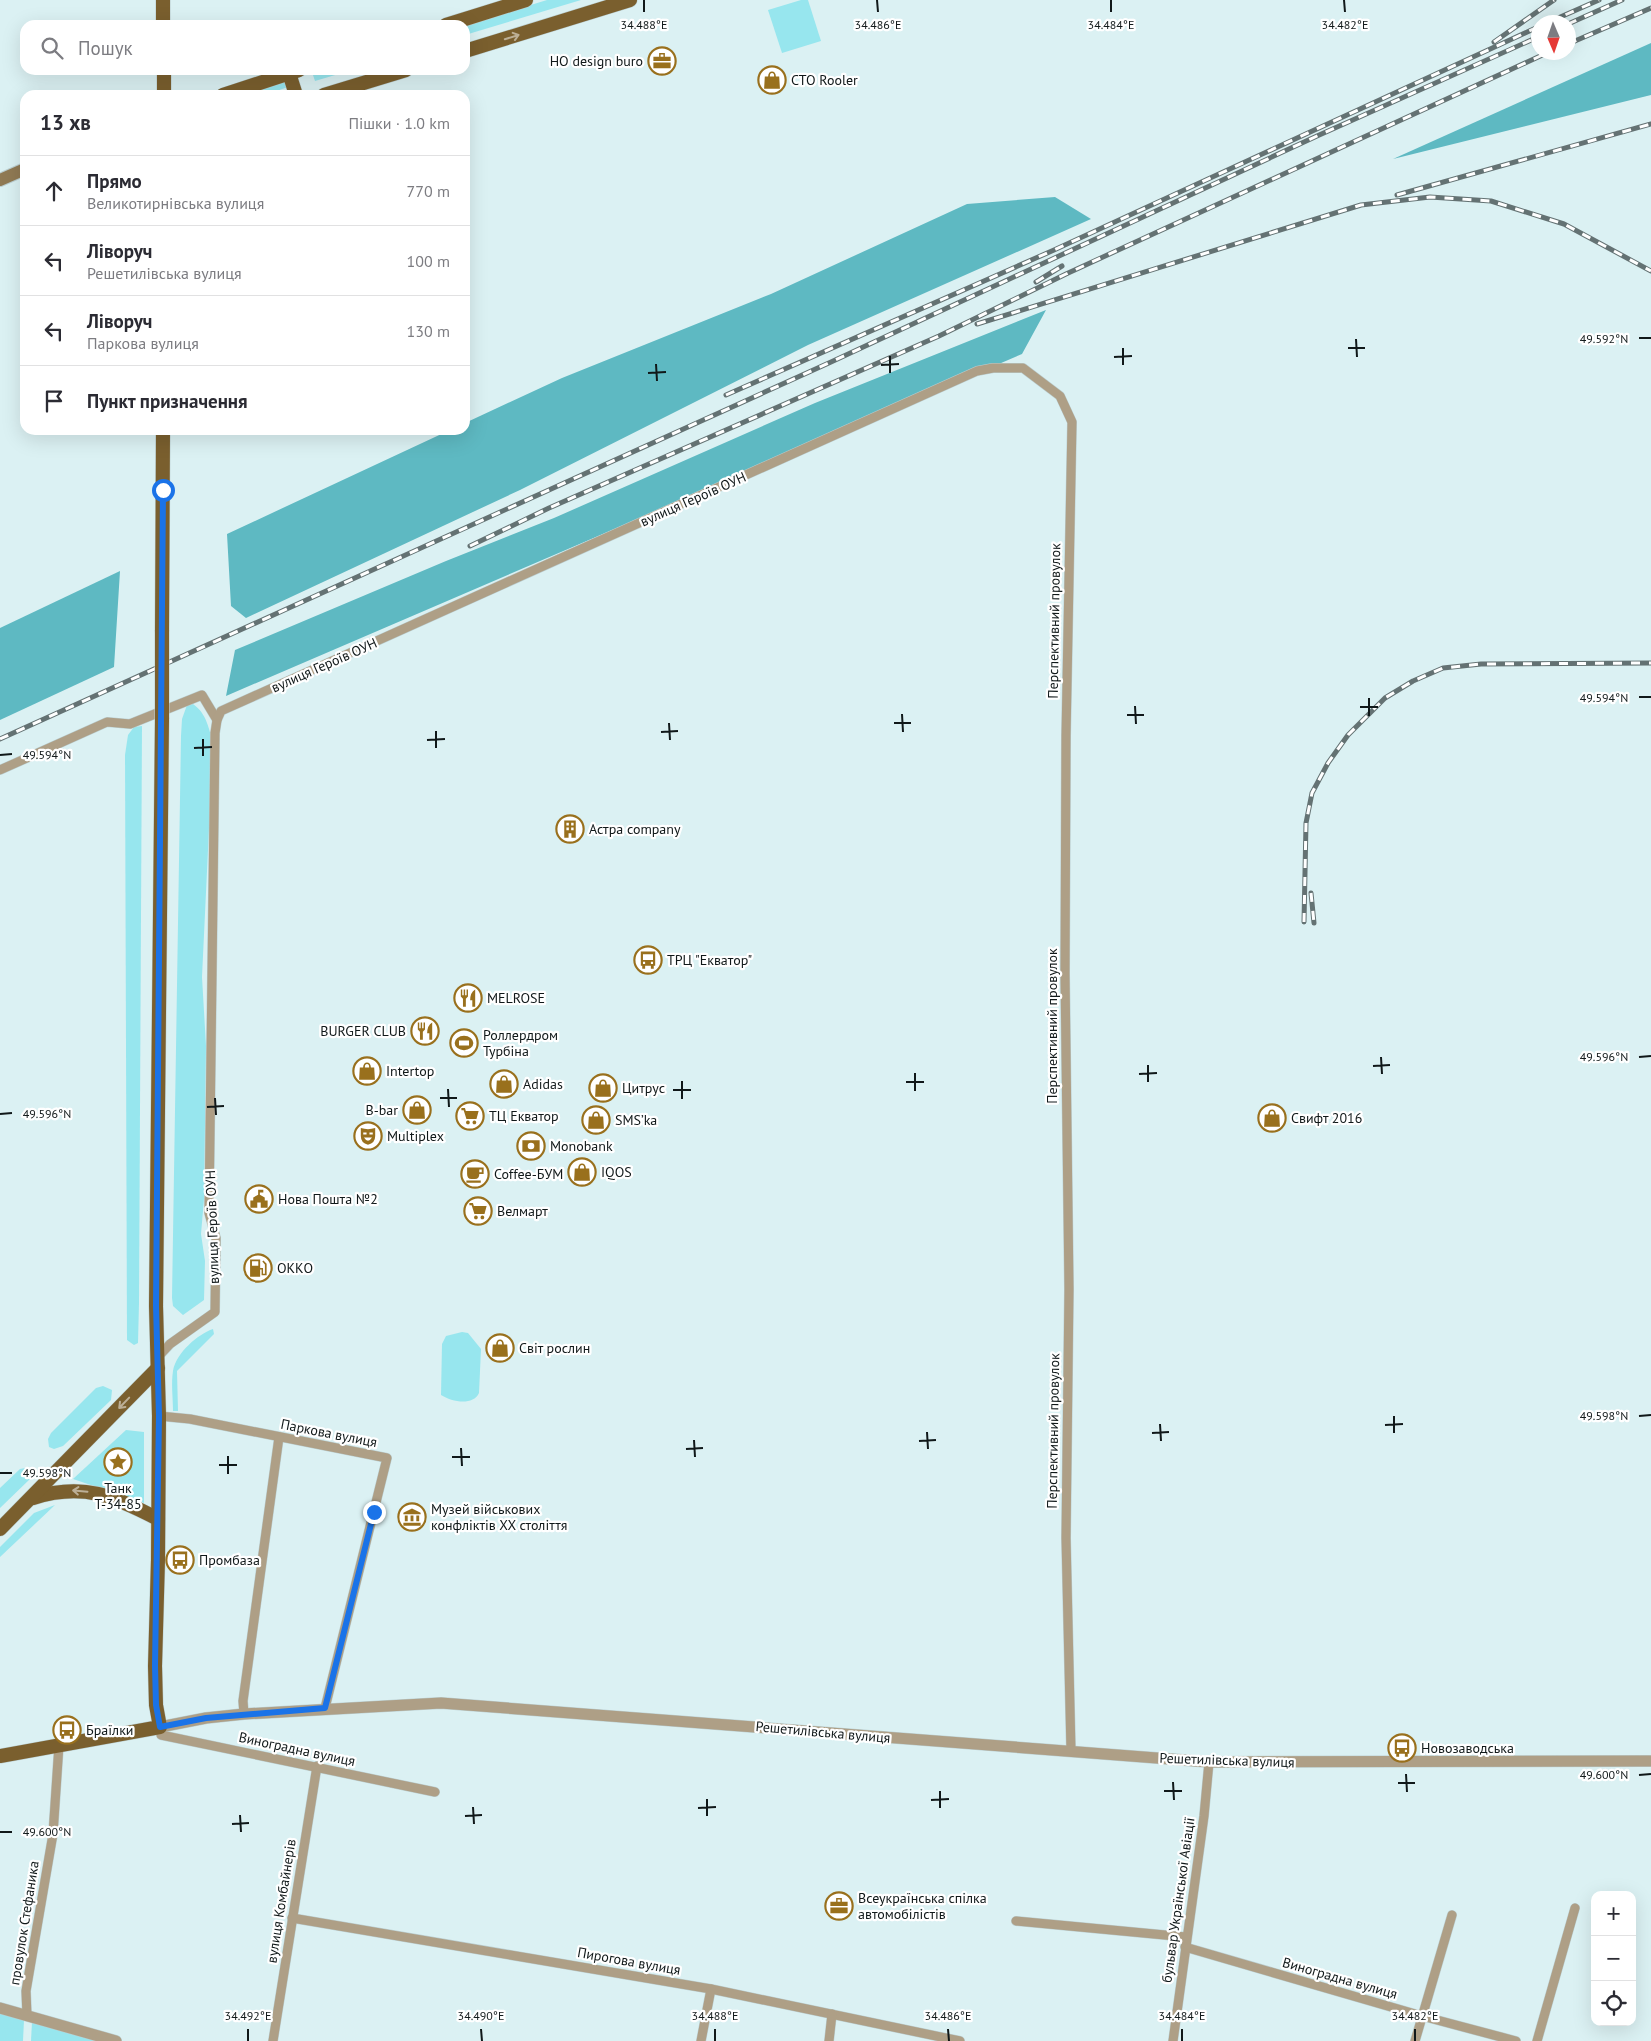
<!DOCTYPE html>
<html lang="uk">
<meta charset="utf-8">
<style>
body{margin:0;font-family:"PT Sans",sans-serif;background:#f2f2f3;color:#2b2b33}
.controls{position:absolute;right:15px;bottom:15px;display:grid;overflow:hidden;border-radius:10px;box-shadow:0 5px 20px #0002}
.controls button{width:45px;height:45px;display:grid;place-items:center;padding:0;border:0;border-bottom:1px solid #e1e1e2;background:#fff;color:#2b2b33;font:25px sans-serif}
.compass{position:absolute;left:1531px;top:15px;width:45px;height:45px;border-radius:50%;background:#fff;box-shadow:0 5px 20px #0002;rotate:178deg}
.stop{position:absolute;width:15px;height:15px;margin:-11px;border:4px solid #1a73e8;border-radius:50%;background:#fff}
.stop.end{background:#1a73e8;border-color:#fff;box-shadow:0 1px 5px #0008}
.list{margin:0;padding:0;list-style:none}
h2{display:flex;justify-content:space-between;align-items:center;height:65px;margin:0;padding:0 20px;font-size:21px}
h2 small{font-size:16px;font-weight:400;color:#7c7c81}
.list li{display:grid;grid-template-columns:32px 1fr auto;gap:15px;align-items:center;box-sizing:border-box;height:70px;padding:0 20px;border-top:1px solid #e1e1e2}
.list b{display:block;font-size:19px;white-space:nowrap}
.list p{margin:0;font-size:16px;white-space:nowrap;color:#7c7c81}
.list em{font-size:16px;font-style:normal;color:#7c7c81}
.icon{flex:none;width:28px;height:28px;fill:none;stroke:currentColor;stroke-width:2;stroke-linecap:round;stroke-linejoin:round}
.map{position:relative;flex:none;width:1651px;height:2041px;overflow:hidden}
.search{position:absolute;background:#fff;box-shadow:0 5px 20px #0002;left:20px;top:20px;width:450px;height:55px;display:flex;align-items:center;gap:12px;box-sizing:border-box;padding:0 18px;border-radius:15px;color:#7c7c81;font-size:19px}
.panel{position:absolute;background:#fff;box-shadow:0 5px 20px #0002;left:20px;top:90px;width:450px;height:345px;border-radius:15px}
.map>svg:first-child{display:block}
.green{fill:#97e6ee}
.forest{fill:#5eb9c2}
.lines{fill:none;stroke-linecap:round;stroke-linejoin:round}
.minor-casing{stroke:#bbced0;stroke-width:10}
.tertiary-casing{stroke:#bbced0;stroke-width:12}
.secondary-casing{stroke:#bbced0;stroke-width:14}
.primary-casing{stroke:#bbced0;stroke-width:15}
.minor{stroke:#ae9f86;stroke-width:9}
.tertiary{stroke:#ae9f86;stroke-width:11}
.secondary{stroke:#907a54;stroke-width:12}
.primary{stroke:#7a5f2e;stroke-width:14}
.rail-casing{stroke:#647273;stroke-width:5}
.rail{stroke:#fff;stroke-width:3;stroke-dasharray:9;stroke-linecap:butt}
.primary-bridge-casing{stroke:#bbced0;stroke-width:15;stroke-linecap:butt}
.primary-bridge{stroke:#7a5f2e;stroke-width:14}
.oneway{stroke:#bcaf96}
.route{stroke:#1a73e8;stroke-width:6}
.ticks{fill:none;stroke:#101819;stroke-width:2}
.labels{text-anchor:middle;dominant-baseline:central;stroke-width:4.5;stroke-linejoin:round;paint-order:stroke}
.poi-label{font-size:14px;fill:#101819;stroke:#fff;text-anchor:start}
.street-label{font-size:14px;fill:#101819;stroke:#fff}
.ticks-label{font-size:12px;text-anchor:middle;fill:#101819;stroke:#fff;stroke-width:4.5;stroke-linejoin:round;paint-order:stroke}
</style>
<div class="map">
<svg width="1651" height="2041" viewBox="0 0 1651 2041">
<rect width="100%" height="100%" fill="#dbf1f3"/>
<g class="green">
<polygon points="547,0 581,0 465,35 465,25"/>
<polygon points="801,0 808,0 821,41 782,53 768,10"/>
<polygon points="318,70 352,70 315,81 312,72"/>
<polygon points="286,80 288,87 265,95 241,95"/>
<path d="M 193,704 C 207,714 209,729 213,744 L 202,977 L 206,1046 L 204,1199 L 201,1234 L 205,1261 L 204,1300 L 183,1315 L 173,1306 L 172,1298 L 181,736 L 182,719 L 187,705 Z"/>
<polygon points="142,726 139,1303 138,1343 134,1345 127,1340 125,755 128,735 134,727"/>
<path d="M 213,1329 L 214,1334 L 177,1371 L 178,1411 L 173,1411 C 173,1398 171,1383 173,1371 C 176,1353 198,1334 213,1329 Z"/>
<path d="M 462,1332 L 468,1333 L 481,1349 L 479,1393 C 473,1406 452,1402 441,1395 L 442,1344 L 446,1336 Z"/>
<polygon points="103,1386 112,1390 111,1400 63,1446 54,1449 49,1447 48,1439 51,1433 96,1388"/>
<polygon points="126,1430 144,1432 144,1503 73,1479"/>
<polygon points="25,1468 31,1472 30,1479 0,1508 0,1488 20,1469"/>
<polygon points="55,1505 0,1557 0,1547 34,1513"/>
<polygon points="0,2013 24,2020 23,2041 0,2041"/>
<polygon points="32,2022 101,2041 31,2041"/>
</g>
<g class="forest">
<polygon points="1651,43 1651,95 1393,159"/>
<polygon points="1055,197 1091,219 808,345 520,490 246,618 231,606 227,534 450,430 465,430 465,423 562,378 771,294 967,204"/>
<polygon points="1046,310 1022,354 226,696 235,650 446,561 554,518 815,403"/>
<polygon points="120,571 114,667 0,720 0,628"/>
</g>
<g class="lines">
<g class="minor-casing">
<g id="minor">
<polyline points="0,770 107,722 130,724 202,695 217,720"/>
<polyline points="158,1357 170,1344 215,1312 216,1238 209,1213 215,733 217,720 221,711 977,371 993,368 1023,368 1060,396 1072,422 1066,736 1065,974 1069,1289 1066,1538 1071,1751"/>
<polyline points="159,1416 190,1419 387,1458 325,1708"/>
<polyline points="244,1714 243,1701 279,1437"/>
<polyline points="160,1727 161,1735 435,1792"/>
<polyline points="292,1918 711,1989 960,2041"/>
<polyline points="1016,1921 1186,1937"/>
<polyline points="1185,1947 1422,2016 1516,2041"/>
<polyline points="27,2016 26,1991 53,1834 59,1745"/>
<polyline points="273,2041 317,1766"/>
<polyline points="701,2041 711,1989"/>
<polyline points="829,2041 832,2014"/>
<polyline points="1173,2041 1204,1816 1209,1762"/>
<polyline points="1415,2041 1452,1915"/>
<polyline points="1537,2041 1575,1908"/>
</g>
</g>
<g class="tertiary-casing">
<g id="tertiary">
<polyline points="160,1727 206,1718 244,1714 441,1703 1209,1762 1651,1761"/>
<polyline points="0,2008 116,2041"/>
</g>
</g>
<g class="secondary-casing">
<polyline id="secondary" points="0,180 25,169"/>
</g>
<g class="primary-casing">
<g id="primary">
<polyline points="163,0 163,25"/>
<polyline points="446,25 526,0"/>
<polyline points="465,51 630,0"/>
<polyline points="164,70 164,95"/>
<polyline points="289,73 296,95"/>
<polyline points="223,95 299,70"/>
<polyline points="324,95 406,70"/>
<polyline points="162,630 163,430"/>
<path d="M 33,1498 C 83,1482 114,1496 158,1519"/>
<polyline points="0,1529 158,1368"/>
<polyline points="0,1756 160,1727 156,1705 155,1666 158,1560 159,1416 156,1306 162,719"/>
</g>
</g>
<use href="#minor" class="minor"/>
<use href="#tertiary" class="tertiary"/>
<use href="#secondary" class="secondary"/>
<use href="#primary" class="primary"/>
<g class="rail-casing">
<g id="rail">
<polyline points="1549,22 1599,0"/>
<polyline points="1568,24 1622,0"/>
<polyline points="1494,42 1554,0"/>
<polyline points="1568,44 1651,8"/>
<polyline points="1397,195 1651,124"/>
<polyline points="1036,282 1062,266"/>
<polyline points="977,324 1361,205 1430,197 1491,201 1564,224 1651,271"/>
<polyline points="726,395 1054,250 1538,27"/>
<polyline points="470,546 549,508 939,336 1066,274 1549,52"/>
<polyline points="0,739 831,362 1317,136 1538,37"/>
<polyline points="1311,893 1314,923"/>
<polyline points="1304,922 1306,823 1312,793 1328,763 1348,735 1385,698 1413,681 1443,668 1481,664 1651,663"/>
</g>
</g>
<use href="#rail" class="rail"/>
<g class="primary-bridge-casing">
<polyline id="primary-bridge" points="162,630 162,719"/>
</g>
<use href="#primary-bridge" class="primary-bridge"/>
</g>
<defs><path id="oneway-shaft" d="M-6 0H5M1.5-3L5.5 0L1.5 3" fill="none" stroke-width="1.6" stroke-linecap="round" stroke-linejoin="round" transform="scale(1.25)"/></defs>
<g class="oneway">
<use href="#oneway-shaft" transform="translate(512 37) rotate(-17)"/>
<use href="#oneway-shaft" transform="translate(124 1403) rotate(134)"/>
<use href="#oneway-shaft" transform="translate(80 1491) rotate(-175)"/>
</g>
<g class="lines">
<polyline class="route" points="163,490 156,1306 159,1416 155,1666 156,1705 160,1727 206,1718 325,1708 374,1512"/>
</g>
<path class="ticks" d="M 644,0 L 644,12M 877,0 L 878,12M 1111,0 L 1111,12M 1344,0 L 1345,12M 1639,338 L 1651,338M 1356,339 L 1357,357M 1123,348 L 1123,365M 1348,348 L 1365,348M 890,356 L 890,373M 1114,357 L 1132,356M 656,364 L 657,381M 881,365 L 899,364M 648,373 L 666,372M 1639,697 L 1651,697M 1369,698 L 1369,716M 1135,706 L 1136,724M 1360,707 L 1378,707M 902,714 L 903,732M 1127,715 L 1144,715M 669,723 L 670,740M 894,723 L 911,723M 436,731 L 436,748M 661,732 L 678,731M 203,739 L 203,756M 427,740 L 445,739M 194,748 L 212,747M 0,755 L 12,754M 1381,1057 L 1382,1074M 1639,1057 L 1651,1056M 1148,1065 L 1148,1082M 1373,1066 L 1390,1065M 915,1073 L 915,1091M 1139,1074 L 1157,1073M 682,1081 L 682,1099M 906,1082 L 924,1082M 448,1089 L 449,1107M 673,1090 L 691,1090M 215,1098 L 216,1115M 440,1098 L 457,1098M 207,1107 L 224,1106M 0,1114 L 12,1113M 1394,1416 L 1394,1433M 1639,1416 L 1651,1415M 1160,1424 L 1161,1441M 1385,1425 L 1403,1424M 927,1432 L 928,1449M 1152,1433 L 1169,1432M 694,1440 L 695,1457M 919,1441 L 936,1440M 461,1448 L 462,1466M 686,1449 L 703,1448M 228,1456 L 228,1474M 452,1457 L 470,1457M 219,1465 L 237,1465M 0,1473 L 12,1473M 1406,1774 L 1407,1792M 1639,1775 L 1651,1774M 1173,1782 L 1174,1800M 1398,1783 L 1415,1783M 940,1791 L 940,1808M 1164,1791 L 1182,1791M 707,1799 L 707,1816M 931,1800 L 949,1799M 473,1807 L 474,1824M 698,1808 L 716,1807M 240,1815 L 241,1832M 465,1816 L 482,1815M 232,1824 L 249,1823M 0,1832 L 12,1832M 248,2029 L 248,2041M 481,2029 L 482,2041M 715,2029 L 715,2041M 948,2029 L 949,2041M 1182,2029 L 1182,2041M 1415,2029 L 1415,2041"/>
<defs>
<g id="office-ring" transform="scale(1.4375)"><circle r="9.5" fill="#fff" stroke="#99701d" stroke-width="1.5"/><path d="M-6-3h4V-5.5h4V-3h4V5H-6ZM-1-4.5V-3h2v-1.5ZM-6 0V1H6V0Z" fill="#99701d"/></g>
<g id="shop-ring" transform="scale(1.4375)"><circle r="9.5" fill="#fff" stroke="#99701d" stroke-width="1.5"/><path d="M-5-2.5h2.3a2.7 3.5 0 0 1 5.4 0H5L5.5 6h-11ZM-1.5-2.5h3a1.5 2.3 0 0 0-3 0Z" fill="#99701d"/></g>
<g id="building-ring" transform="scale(1.4375)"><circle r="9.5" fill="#fff" stroke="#99701d" stroke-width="1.5"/><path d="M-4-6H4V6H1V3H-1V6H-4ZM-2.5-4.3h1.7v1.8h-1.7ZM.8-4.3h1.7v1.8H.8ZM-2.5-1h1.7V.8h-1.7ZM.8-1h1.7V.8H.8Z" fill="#99701d"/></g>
<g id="bus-ring" transform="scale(1.4375)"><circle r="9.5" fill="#fff" stroke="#99701d" stroke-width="1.5"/><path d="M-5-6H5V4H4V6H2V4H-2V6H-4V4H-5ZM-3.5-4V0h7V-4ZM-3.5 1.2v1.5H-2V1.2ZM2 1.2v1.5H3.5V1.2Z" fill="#99701d"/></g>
<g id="restaurant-ring" transform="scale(1.4375)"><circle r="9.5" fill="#fff" stroke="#99701d" stroke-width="1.5"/><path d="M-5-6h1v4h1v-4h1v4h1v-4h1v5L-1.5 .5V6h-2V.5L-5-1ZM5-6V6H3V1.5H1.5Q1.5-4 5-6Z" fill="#99701d"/></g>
<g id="stadium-ring" transform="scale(1.4375)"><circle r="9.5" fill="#fff" stroke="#99701d" stroke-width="1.5"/><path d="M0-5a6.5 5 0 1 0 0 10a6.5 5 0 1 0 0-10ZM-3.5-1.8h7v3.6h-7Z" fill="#99701d"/></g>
<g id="supermarket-ring" transform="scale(1.4375)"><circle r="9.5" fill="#fff" stroke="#99701d" stroke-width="1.5"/><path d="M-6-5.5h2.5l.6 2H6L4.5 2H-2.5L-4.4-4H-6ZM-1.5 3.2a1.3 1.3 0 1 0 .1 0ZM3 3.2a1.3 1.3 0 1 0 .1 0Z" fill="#99701d"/></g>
<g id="theatre-ring" transform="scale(1.4375)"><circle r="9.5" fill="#fff" stroke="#99701d" stroke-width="1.5"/><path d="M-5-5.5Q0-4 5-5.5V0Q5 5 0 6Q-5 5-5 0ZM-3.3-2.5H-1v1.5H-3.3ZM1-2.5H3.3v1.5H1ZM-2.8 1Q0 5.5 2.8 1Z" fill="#99701d"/></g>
<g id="bank-ring" transform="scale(1.4375)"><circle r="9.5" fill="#fff" stroke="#99701d" stroke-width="1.5"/><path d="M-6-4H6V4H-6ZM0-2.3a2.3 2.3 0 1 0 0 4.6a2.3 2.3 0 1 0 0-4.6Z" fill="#99701d"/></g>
<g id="cafe-ring" transform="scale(1.4375)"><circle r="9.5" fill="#fff" stroke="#99701d" stroke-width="1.5"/><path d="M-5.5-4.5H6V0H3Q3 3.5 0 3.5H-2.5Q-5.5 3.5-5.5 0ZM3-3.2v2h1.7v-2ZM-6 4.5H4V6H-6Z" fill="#99701d"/></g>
<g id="civic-ring" transform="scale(1.4375)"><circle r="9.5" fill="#fff" stroke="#99701d" stroke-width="1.5"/><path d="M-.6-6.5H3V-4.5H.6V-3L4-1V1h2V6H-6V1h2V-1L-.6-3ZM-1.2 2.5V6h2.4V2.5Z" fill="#99701d"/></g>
<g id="fuel-ring" transform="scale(1.4375)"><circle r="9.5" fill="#fff" stroke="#99701d" stroke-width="1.5"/><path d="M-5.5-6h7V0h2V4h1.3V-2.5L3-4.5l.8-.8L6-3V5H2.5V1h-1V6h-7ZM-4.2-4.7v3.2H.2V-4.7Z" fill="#99701d"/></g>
<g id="sight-ring" transform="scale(1.4375)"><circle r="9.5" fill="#fff" stroke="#99701d" stroke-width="1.5"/><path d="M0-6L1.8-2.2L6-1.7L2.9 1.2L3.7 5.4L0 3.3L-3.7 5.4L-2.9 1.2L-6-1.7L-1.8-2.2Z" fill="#99701d"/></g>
<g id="museum-ring" transform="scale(1.4375)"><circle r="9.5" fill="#fff" stroke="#99701d" stroke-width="1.5"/><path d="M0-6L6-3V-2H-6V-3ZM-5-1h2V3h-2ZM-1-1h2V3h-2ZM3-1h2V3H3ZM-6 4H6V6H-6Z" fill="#99701d"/></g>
</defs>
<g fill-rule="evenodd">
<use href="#office-ring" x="662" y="61"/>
<use href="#shop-ring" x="772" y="80"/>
<use href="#building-ring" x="570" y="829"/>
<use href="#bus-ring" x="648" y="960"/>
<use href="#restaurant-ring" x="468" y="998"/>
<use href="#restaurant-ring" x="425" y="1031"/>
<use href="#stadium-ring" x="464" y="1043"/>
<use href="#shop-ring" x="367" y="1071"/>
<use href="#shop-ring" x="504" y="1084"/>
<use href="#shop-ring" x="603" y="1088"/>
<use href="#shop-ring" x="417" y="1110"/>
<use href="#supermarket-ring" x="470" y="1116"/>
<use href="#shop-ring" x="1272" y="1118"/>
<use href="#shop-ring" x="596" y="1120"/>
<use href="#theatre-ring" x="368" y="1136"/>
<use href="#bank-ring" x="531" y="1146"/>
<use href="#shop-ring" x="582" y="1172"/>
<use href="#cafe-ring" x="475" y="1174"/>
<use href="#civic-ring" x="259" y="1199"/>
<use href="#supermarket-ring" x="478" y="1211"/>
<use href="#fuel-ring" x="258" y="1268"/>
<use href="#shop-ring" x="500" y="1348"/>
<use href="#sight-ring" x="118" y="1462"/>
<use href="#museum-ring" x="412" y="1517"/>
<use href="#bus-ring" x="180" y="1560"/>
<use href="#bus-ring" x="67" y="1730"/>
<use href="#bus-ring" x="1402" y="1748"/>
<use href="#office-ring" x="839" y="1906"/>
</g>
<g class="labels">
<g class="poi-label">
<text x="643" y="61" text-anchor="end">HO design buro</text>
<text x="791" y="80">СТО Rooler</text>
<text x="589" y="829">Астра company</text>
<text x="667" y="960">ТРЦ "Екватор"</text>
<text x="487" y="998">MELROSE</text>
<text x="406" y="1031" text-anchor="end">BURGER CLUB</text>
<text x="483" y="1035">Роллердром<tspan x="483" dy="16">Турбіна</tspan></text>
<text x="386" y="1071">Intertop</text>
<text x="523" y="1084">Adidas</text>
<text x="622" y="1088">Цитрус</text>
<text x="398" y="1110" text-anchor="end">B-bar</text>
<text x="489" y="1116">ТЦ Екватор</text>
<text x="1291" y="1118">Свифт 2016</text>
<text x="615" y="1120">SMS’ka</text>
<text x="387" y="1136">Multiplex</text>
<text x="550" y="1146">Monobank</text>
<text x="601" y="1172">IQOS</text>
<text x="494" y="1174">Coffee-БУМ</text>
<text x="278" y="1199">Нова Пошта №2</text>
<text x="497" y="1211">Велмарт</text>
<text x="277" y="1268">ОККО</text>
<text x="519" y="1348">Світ рослин</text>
<text x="118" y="1488" text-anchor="middle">Танк<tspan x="118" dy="16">Т-34-85</tspan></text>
<text x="431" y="1509">Музей військових<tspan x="431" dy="16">конфліктів ХХ століття</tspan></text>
<text x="199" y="1560">Промбаза</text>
<text x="86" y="1730">Браїлки</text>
<text x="1421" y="1748">Новозаводська</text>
<text x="858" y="1898">Всеукраїнська спілка<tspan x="858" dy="16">автомобілістів</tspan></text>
</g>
<g class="street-label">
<text transform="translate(693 499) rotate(-24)">вулиця Героїв ОУН</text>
<text transform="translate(1054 621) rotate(-89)">Перспективний провулок</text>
<text transform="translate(324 665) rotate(-24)">вулиця Героїв ОУН</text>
<text transform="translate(1052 1026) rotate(-90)">Перспективний провулок</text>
<text transform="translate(212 1227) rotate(-92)">вулиця Героїв ОУН</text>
<text transform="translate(1053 1431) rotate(-89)">Перспективний провулок</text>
<text transform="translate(329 1433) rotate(11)">Паркова вулиця</text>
<text transform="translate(823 1732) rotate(5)">Решетилівська вулиця</text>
<text transform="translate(297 1749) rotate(12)">Виноградна вулиця</text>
<text transform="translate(1227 1760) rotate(2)">Решетилівська вулиця</text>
<text transform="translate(1178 1900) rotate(-82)">бульвар Української Авіації</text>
<text transform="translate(281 1901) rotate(-81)">вулиця Комбайнерів</text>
<text transform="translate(24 1923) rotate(-81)">провулок Стефаника</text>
<text transform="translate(629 1961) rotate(10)">Пирогова вулиця</text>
<text transform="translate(1340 1978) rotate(16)">Виноградна вулиця</text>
</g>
</g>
<g class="ticks-label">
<text x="644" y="29">34.488°E</text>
<text x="878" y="29">34.486°E</text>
<text x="1111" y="29">34.484°E</text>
<text x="1345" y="29">34.482°E</text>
<text x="1604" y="343">49.592°N</text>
<text x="1604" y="702">49.594°N</text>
<text x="47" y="759">49.594°N</text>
<text x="1604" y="1061">49.596°N</text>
<text x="47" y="1118">49.596°N</text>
<text x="1604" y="1420">49.598°N</text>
<text x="47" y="1477">49.598°N</text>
<text x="1604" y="1779">49.600°N</text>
<text x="47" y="1836">49.600°N</text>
<text x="248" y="2020">34.492°E</text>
<text x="481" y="2020">34.490°E</text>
<text x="715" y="2020">34.488°E</text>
<text x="948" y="2020">34.486°E</text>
<text x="1182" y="2020">34.484°E</text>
<text x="1415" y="2020">34.482°E</text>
</g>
</svg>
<div class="controls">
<button>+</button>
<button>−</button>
<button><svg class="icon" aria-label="locate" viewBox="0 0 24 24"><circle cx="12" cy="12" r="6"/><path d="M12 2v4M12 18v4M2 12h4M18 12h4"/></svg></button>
</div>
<svg class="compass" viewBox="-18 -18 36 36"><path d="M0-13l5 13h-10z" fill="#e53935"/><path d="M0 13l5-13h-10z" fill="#7c7c81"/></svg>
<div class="stop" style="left:163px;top:490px"></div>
<div class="stop end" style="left:374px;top:1512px"></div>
<div class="search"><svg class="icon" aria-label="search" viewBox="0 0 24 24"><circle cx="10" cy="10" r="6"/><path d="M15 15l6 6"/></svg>Пошук</div>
<section class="panel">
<h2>13 хв<small>Пішки · 1.0 km</small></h2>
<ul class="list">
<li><svg class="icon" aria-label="ahead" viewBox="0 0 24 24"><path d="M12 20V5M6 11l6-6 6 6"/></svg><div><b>Прямо</b><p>Великотирнівська вулиця</p></div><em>770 m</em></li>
<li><svg class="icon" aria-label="left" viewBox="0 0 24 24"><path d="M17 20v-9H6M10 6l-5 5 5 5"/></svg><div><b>Ліворуч</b><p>Решетилівська вулиця</p></div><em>100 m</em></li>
<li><svg class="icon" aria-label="left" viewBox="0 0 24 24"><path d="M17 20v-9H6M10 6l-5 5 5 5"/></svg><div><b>Ліворуч</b><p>Паркова вулиця</p></div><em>130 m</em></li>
<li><svg class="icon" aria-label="arrive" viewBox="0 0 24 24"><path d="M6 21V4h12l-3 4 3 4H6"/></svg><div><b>Пункт призначення</b></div></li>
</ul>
</section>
</div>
